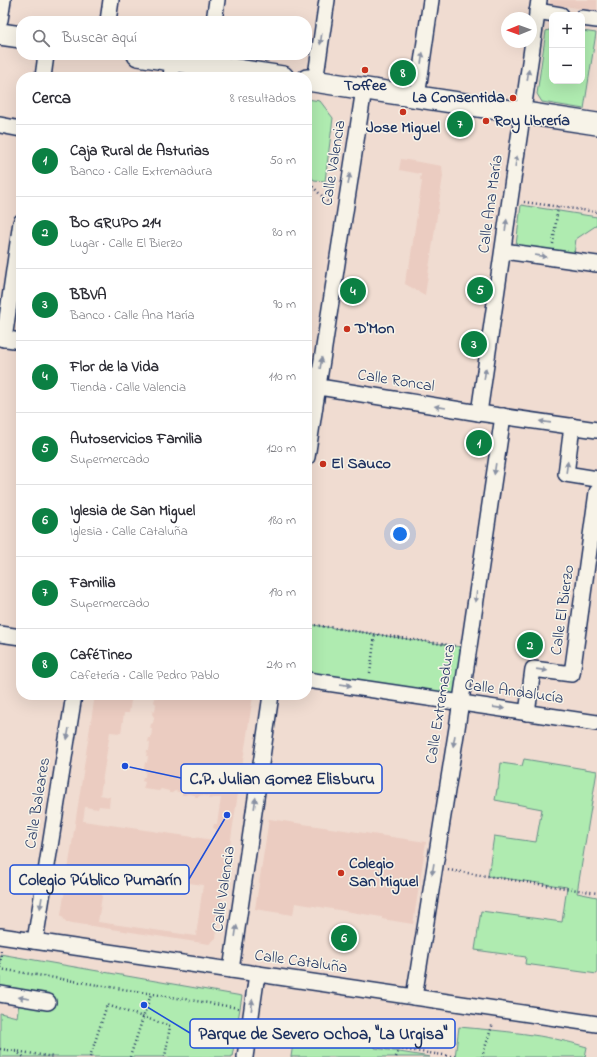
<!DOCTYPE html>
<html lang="es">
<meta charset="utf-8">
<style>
body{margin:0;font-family:"Indie Flower",sans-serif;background:#f7f7f7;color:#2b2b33}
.controls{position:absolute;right:12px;top:12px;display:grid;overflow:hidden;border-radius:8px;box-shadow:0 4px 16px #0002}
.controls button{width:36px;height:36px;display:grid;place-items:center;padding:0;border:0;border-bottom:1px solid #e1e1e2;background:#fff;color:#2b2b33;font:20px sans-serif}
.compass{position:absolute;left:501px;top:12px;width:36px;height:36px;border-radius:50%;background:#fff;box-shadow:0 4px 16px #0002;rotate:269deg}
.you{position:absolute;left:400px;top:534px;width:14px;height:14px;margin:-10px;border:3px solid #fff;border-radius:50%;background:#1a73e8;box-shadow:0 0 0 6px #1a73e833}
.badge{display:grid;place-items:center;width:26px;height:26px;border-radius:50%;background:#0b8043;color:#fff;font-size:13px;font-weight:700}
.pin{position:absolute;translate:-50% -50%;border:2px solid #fff;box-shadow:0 1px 4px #0006}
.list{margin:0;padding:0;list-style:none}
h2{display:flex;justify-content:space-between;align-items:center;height:52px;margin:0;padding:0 16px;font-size:17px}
h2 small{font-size:13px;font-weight:400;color:#7c7c81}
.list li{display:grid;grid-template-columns:26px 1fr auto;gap:12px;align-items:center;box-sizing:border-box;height:72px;padding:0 16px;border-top:1px solid #e1e1e2}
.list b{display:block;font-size:15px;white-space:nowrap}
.list p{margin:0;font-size:13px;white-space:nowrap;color:#7c7c81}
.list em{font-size:13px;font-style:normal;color:#7c7c81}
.icon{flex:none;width:22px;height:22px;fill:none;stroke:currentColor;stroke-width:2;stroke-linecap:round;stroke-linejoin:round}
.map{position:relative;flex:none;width:597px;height:1057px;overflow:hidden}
.search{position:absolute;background:#fff;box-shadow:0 4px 16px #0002;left:16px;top:16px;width:296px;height:44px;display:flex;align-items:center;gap:10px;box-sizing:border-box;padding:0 14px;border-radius:16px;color:#7c7c81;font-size:15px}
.panel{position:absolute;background:#fff;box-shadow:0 4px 16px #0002;left:16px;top:72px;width:296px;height:628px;border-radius:16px}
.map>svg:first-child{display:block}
.built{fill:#ebccc1;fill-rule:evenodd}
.green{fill:#afebb0;stroke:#658d87}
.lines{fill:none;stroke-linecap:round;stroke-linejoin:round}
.street-casing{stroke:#1b2f5e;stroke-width:18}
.secondary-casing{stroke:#1b2f5e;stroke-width:24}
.path{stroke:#1b2f5e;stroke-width:2.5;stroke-dasharray:1 3;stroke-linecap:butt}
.street{stroke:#f7f3e8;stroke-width:15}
.secondary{stroke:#f7f3e8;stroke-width:21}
.oneway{fill:#8991a3}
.poi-dot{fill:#c8321e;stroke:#f7f3e8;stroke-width:1.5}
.labels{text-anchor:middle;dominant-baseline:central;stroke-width:3;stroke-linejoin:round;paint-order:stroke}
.poi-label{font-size:16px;font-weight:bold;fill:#1b2f5e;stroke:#f7f3e8;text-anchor:start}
.street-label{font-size:16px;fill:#1b2f5e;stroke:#f7f3e8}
.leader{fill:none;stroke:#1d4ed8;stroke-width:1.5}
.callout-dot{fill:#1d4ed8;stroke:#f7f3e8;stroke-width:1.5}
.callout{fill:#f7f3e8;stroke:#1d4ed8;stroke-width:1.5}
.callout-label{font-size:17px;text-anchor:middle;font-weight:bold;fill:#1b2f5e}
</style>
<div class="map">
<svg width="597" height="1057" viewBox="0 0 597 1057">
<rect width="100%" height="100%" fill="#f0dcd1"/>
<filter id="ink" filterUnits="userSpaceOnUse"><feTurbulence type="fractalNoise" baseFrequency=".025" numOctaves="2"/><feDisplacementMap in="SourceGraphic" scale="8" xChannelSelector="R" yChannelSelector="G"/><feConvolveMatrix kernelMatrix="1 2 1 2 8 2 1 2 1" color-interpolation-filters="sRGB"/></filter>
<g filter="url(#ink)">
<g class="built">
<polygon points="550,0 597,0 597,11 550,4"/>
<polygon points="401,159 442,166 443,176 425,295 405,284 407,268 409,268 422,181 420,180 421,174 399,170"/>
<path d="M 95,695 L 132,695 L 129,713 L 124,713 L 121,733 L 110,732 L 100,795 L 110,797 L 109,807 L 99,806 L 98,809 L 85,807 L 83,821 L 214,840 L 216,829 L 213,828 L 214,824 L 217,824 L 221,798 L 214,798 L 208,799 L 209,797 L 201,795 L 198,797 L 195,797 L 195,795 L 188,794 L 185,795 L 182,795 L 182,793 L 175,791 L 172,793 L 169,793 L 169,791 L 161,789 L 159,791 L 143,789 L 145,782 L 142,781 L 143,777 L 145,777 L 146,769 L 144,769 L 145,762 L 147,763 L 148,756 L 146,756 L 147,751 L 149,751 L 150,743 L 148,742 L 149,738 L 151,738 L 152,729 L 150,729 L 151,724 L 153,723 L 154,717 L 152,714 L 153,711 L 155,712 L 156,704 L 154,702 L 155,698 L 157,698 L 157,695 L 253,696 L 218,923 L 216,938 L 209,944 L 66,922 L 61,915 ZM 106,871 L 203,885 L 196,936 L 98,922 Z"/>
<polygon points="269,819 426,842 413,924 382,919 382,917 295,903 293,915 255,909"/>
</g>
<g class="green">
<polygon points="552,29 552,81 582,81 582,31 596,33 584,109 542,102 537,94 546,31"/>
<polygon points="307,99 320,101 333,118 325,181 314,180 307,172"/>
<polygon points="521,205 597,217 597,225 576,239 574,254 516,245"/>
<polygon points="307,624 468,648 460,703 307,680"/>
<polygon points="524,759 597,771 577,893 597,897 597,974 525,964 526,957 475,950 481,911 562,922 567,887 488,876 494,836 536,842 542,809 495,800 497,789 498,789 501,763 522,766"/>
<polygon points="0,954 242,996 232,1057 0,1057 0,1013 17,1017 19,1003 49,996 0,986"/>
<path d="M 459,1027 C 502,1031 545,1034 587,1047 L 585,1057 L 455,1057 Z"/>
<polygon points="295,1030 375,1042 375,1048 430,1057 291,1057"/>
</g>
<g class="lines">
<g class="street-casing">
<g id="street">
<polyline points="537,11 561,15"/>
<polyline points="582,18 597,20"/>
<polyline points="0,20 3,0"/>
<polyline points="108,21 111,0"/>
<polyline points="214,21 217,0"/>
<polyline points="43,77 46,55"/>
<polyline points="171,77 173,60"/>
<polyline points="315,82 327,0"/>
<polyline points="417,97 431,0"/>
<polyline points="0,125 21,129"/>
<polyline points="503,251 597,264"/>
<polyline points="0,338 21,341"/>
<polyline points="4,339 21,222"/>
<polyline points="307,385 479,413 597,430"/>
<polyline points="479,413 539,0"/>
<polyline points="572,426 566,474 597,479"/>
<polyline points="307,457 364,89"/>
<polyline points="0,634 21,637"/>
<polyline points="307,680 597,723"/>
<polyline points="527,713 533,669 572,674 597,492"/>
<polyline points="0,936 597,1024"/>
<polyline points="35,941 74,695"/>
<polyline points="231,970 271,695"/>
<polyline points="0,994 48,1002"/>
<polyline points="414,997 457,728 503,416"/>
<polyline points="245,1057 257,974"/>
</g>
</g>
<g class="secondary-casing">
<g id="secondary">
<polyline points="0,34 21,37"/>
<polyline points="138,55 283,77"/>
<polyline points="307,80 597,124"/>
</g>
</g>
<g class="path">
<polyline points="307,181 330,204"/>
<polyline points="524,202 597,212"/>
<polyline points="553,244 558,207"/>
<polyline points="307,624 455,646"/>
<polyline points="370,673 375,635"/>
<polyline points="448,870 597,893"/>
<polyline points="0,968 1,951"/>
<polyline points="0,969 239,1008"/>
<polyline points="0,1049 15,1051 24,1057"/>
<polyline points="15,1051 54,1057"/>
<polyline points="90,1057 107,1005 170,1026 165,1057"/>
<polyline points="130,1057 151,994"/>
<polyline points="396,1057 399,1049 458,1057"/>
<polyline points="482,1057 493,1023"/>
</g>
<use href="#street" class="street"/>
<use href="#secondary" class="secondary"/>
</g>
<defs><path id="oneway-solid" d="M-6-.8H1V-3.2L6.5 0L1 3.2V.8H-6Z"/></defs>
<g class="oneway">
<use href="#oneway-solid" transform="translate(321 39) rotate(98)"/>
<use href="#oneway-solid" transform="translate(422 58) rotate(-81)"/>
<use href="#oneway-solid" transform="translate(528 75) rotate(-82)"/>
<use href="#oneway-solid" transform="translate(516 161) rotate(-82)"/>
<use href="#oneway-solid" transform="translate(349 179) rotate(-81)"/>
<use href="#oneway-solid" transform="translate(506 225) rotate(-82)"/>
<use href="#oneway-solid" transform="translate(541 256) rotate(8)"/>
<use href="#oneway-solid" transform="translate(321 363) rotate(-81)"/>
<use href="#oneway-solid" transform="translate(485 374) rotate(-82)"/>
<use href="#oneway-solid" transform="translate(440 407) rotate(-171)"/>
<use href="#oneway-solid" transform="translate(545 422) rotate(-172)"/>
<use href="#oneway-solid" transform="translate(567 467) rotate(-82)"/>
<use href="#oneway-solid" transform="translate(495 469) rotate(98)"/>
<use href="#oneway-solid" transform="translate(476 597) rotate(98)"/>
<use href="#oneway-solid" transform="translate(542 670) rotate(8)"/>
<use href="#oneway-solid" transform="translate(346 685) rotate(8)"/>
<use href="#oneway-solid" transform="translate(499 708) rotate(8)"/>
<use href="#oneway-solid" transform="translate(68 734) rotate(99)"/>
<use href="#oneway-solid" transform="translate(454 741) rotate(99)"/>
<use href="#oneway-solid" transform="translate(255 803) rotate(-82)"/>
<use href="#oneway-solid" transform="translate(433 869) rotate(99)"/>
<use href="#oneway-solid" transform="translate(41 903) rotate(99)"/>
<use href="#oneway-solid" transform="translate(236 931) rotate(-82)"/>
<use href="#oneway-solid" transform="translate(24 998) rotate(-171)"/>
<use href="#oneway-solid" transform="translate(252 1005) rotate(-83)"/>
</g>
</g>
<g class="poi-dot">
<circle cx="365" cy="70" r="4"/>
<circle cx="513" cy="98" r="4"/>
<circle cx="403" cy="112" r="4"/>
<circle cx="486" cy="121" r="4"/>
<circle cx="347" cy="329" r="4"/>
<circle cx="323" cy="464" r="4"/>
<circle cx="341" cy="873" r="4"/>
</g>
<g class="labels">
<g class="poi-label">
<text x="365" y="86" text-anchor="middle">Toffee</text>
<text x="505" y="98" text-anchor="end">La Consentida</text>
<text x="494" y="121">Roy Librería</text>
<text x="403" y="128" text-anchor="middle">Jose Miguel</text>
<text x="355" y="329">D'Mon</text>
<text x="331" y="464">El Sauco</text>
<text x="349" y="864">Colegio<tspan x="349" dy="18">San Miguel</tspan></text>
</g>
<g class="street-label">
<text transform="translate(334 163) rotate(-81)">Calle Valencia</text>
<text transform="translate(491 204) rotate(-82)">Calle Ana María</text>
<text transform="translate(396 381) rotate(9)">Calle Roncal</text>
<text transform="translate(563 610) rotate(-82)">Calle El Bierzo</text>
<text transform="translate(514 692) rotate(8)">Calle Andalucía</text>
<text transform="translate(441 704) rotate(-81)">Calle Extremadura</text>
<text transform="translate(38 803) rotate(-81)">Calle Baleares</text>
<text transform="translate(224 889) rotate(-82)">Calle Valencia</text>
<text transform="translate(301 962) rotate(8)">Calle Cataluña</text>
</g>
</g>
<path class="leader" d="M125 766L181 778M227 815L189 879M144 1005L190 1033"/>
<g class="callout-dot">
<circle cx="125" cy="766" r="4"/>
<circle cx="227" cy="815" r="4"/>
<circle cx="144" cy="1005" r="4"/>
</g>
<g class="callout">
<rect x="181" y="764" width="201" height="29" rx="4"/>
<rect x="10" y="865" width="179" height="29" rx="4"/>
<rect x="190" y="1019" width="265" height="29" rx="4"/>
</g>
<g class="callout-label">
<text x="282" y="784">C.P. Julian Gomez Elisburu</text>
<text x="100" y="885">Colegio Público Pumarín</text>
<text x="323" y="1039">Parque de Severo Ochoa, "La Urgisa"</text>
</g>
</svg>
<div class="controls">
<button>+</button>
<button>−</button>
</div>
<svg class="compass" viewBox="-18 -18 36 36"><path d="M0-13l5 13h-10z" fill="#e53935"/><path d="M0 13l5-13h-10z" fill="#7c7c81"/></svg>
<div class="you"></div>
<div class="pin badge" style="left:479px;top:443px">1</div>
<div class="pin badge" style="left:530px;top:645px">2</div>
<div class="pin badge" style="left:474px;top:344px">3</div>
<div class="pin badge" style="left:353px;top:291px">4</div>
<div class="pin badge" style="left:480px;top:290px">5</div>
<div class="pin badge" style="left:344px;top:938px">6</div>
<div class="pin badge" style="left:460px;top:124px">7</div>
<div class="pin badge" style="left:403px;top:73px">8</div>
<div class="search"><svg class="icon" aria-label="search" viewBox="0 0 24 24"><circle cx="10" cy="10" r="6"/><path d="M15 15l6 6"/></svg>Buscar aquí</div>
<section class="panel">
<h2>Cerca<small>8 resultados</small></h2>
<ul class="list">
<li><span class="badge">1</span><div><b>Caja Rural de Asturias</b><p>Banco · Calle Extremadura</p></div><em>50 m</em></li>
<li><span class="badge">2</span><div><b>BO GRUPO 214</b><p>Lugar · Calle El Bierzo</p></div><em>80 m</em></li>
<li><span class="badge">3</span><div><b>BBVA</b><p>Banco · Calle Ana María</p></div><em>90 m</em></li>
<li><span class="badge">4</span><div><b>Flor de la Vida</b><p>Tienda · Calle Valencia</p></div><em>110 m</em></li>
<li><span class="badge">5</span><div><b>Autoservicios Familia</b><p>Supermercado</p></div><em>120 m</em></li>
<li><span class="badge">6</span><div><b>Iglesia de San Miguel</b><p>Iglesia · Calle Cataluña</p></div><em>180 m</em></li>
<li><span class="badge">7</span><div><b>Familia</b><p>Supermercado</p></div><em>190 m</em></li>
<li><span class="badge">8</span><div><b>CaféTineo</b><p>Cafetería · Calle Pedro Pablo</p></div><em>210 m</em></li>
</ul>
</section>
</div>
